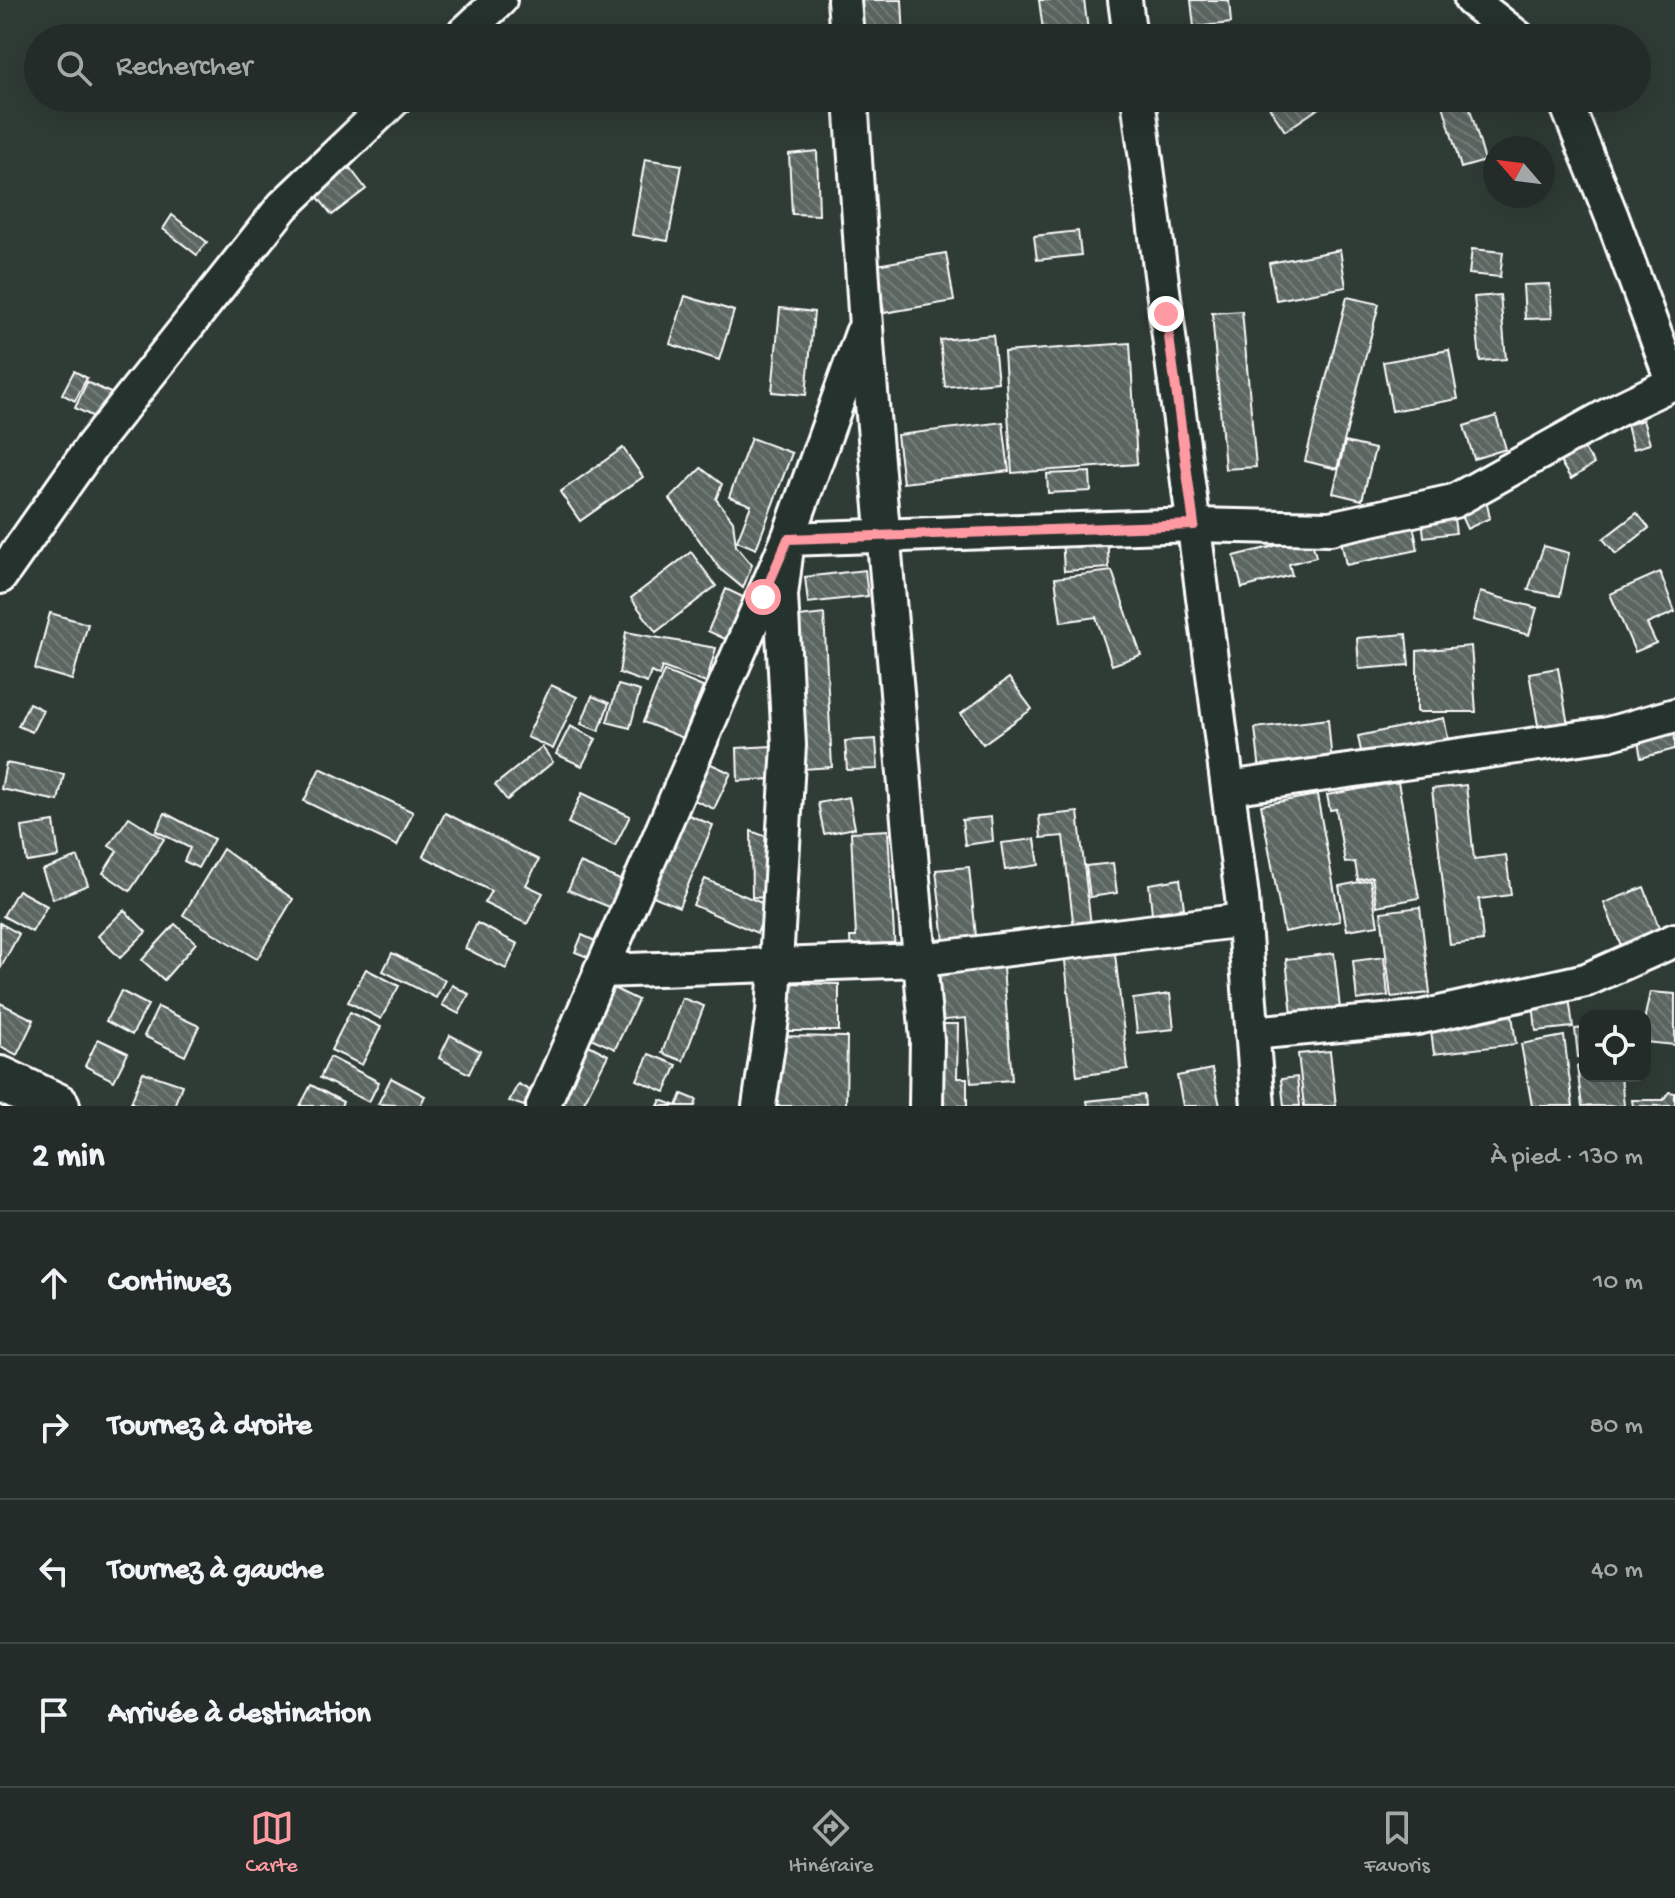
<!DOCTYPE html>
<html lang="fr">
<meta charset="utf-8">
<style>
body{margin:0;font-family:"Gochi Hand",sans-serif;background:#2b3430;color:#f1f3f6}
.controls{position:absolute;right:24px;bottom:24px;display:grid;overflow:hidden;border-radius:16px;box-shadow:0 8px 32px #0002}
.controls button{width:72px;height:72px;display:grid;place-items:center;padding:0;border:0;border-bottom:2px solid #404845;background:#232c28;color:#f1f3f6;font:40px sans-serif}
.compass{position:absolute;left:1483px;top:136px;width:72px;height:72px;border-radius:50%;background:#232c28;box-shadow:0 8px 32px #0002;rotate:298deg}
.stop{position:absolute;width:24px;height:24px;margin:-18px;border:6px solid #ff9aa2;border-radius:50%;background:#fff}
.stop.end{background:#ff9aa2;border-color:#fff;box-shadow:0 2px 8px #0008}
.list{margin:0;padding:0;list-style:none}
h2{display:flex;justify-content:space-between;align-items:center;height:104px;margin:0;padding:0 32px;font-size:34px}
h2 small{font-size:26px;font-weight:400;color:#a3a7a8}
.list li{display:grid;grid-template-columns:52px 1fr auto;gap:24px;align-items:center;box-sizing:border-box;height:144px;padding:0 32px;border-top:2px solid #404845}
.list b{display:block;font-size:30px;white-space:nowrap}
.list em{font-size:26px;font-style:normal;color:#a3a7a8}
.icon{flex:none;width:44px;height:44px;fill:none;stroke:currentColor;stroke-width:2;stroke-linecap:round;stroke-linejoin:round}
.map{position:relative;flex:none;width:1675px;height:1106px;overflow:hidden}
.search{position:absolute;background:#232c28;box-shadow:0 8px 32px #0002;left:24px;right:24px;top:24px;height:88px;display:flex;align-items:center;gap:20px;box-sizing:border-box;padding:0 28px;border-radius:44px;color:#a3a7a8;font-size:30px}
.sheet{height:680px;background:#232c28}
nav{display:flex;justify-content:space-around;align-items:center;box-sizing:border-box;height:112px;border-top:2px solid #404845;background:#232c28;font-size:22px;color:#a3a7a8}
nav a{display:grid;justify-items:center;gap:4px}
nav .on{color:#ff9aa2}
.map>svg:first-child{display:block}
.building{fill:url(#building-back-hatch);stroke:#fff;stroke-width:2}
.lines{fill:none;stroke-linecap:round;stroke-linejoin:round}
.street-casing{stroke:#fff;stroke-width:38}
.primary-casing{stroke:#fff;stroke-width:50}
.street{stroke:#26332d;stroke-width:32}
.primary{stroke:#26332d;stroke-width:44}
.route{stroke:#ff9aa2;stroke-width:10}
</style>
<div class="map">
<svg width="1675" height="1106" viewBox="0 0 1675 1106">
<defs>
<pattern id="building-back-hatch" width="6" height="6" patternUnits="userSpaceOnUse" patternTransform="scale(2)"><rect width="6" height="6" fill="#5b6661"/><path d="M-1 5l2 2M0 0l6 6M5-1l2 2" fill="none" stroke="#747d79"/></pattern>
</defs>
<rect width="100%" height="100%" fill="#2f3b35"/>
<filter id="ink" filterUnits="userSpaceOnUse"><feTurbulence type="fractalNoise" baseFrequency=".0125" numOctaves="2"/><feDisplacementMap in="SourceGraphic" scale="16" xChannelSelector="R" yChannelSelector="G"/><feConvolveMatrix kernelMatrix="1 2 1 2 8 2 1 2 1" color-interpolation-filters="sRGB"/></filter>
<g filter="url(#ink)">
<g class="building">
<polygon points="856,0 902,0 904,38 858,38"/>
<polygon points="1039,0 1084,0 1089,38 1044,38"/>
<polygon points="1191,0 1229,0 1231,23 1194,27"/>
<polygon points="1263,98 1317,98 1322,106 1285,131"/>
<polygon points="1441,98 1467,98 1485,161 1461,168"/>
<polygon points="817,151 819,215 792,214 789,154"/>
<polygon points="645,159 682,165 668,241 632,235"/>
<polygon points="347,164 366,189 332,215 313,191"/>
<polygon points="172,215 207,242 197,255 163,229"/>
<polygon points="1078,231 1081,255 1037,260 1034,236"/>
<polygon points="1472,249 1503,252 1500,277 1469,274"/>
<polygon points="1340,250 1346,287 1276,300 1269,263"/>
<polygon points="946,253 954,301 884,313 876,265"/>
<polygon points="1550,284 1552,318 1525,319 1523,285"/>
<polygon points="1500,295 1506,359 1480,361 1474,297"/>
<polygon points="685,296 734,311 719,360 670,344"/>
<polygon points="1347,297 1379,304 1337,469 1305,461"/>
<polygon points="780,308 814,312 806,395 772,392"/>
<polygon points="1242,311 1256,467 1225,469 1212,313"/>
<polygon points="993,335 998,382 945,387 940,340"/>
<polygon points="1130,343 1137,464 1012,473 1004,352"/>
<polygon points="1449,350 1458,399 1392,411 1383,362"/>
<polygon points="74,371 87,378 75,401 62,394"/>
<polygon points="87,382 119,397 106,423 75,408"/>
<polygon points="1496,416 1506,449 1474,459 1464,426"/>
<polygon points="1643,420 1650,444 1633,449 1627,425"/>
<polygon points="1003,422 1009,471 903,483 897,435"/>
<polygon points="751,438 792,453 756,549 737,541 751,505 729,497"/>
<polygon points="1579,441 1594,464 1571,479 1556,455"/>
<polygon points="1345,442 1375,449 1362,500 1333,493"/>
<polygon points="623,448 643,477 580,521 560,492"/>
<polygon points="701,468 722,484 716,499 733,521 736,546 752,565 743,588 720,569 670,499"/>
<polygon points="1090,472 1091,491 1048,493 1047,474"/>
<polygon points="1484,491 1490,518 1467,529 1456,505"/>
<polygon points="1453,512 1456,533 1424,537 1422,517"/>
<polygon points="1637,513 1649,528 1616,554 1603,539"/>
<polygon points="1411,515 1418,550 1346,565 1339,530"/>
<polygon points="1107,536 1109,568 1064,571 1062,538"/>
<polygon points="1311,537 1316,557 1289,564 1292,575 1242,588 1234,556"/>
<polygon points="1544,546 1569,553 1560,596 1528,590"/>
<polygon points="691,552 716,586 656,632 631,598"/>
<polygon points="865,570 868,596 808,603 805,577"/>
<polygon points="1112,571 1141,655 1112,665 1096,617 1061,622 1055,578"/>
<polygon points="1660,572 1675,612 1647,624 1656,643 1635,652 1610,594"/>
<polygon points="726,589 745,598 727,640 708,631"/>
<polygon points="1480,592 1537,608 1529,635 1473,620"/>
<polygon points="50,613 88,624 72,680 35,669"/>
<polygon points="824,614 832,767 788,770 791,618"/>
<polygon points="626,632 716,648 706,683 662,667 659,676 651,672 647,683 619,673"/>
<polygon points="1406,634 1409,665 1359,669 1357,638"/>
<polygon points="1471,646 1476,712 1417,712 1417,651"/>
<polygon points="1558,668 1568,725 1539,731 1529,673"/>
<polygon points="664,671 703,687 683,738 643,722"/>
<polygon points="1009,678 1032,709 983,744 961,714"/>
<polygon points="551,685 577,697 553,749 527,737"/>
<polygon points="618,685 640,691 630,728 607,722"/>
<polygon points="592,696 609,703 599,731 581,724"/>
<polygon points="29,703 43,710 32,732 18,726"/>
<polygon points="1444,718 1449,743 1363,762 1358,736"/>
<polygon points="1328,719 1332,763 1260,771 1255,728"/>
<polygon points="1675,720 1675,749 1641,758 1636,731"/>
<polygon points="570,726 596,739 582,766 556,754"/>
<polygon points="876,739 878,769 847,770 845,741"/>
<polygon points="772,746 774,779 738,781 737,748"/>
<polygon points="542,747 553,762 507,800 495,785"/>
<polygon points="700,759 731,773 714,809 683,795"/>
<polygon points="6,763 64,774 58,801 1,789"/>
<polygon points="320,768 413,812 397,846 304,801"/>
<polygon points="1398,782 1419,898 1377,906 1372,877 1358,880 1355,862 1345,863 1336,809 1330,810 1327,795"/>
<polygon points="1466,785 1474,859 1506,855 1511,895 1479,899 1483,941 1450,945 1432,789"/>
<polygon points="582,793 630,816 615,846 568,823"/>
<polygon points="1317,795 1340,921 1284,932 1261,805"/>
<polygon points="849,797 855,828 824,834 818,803"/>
<polygon points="679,811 713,825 679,907 646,893"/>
<polygon points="1078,812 1091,926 1074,929 1063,836 1041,838 1039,816"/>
<polygon points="165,813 214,839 198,868 184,861 190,848 156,831"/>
<polygon points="445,813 539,860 526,885 543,893 527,924 484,903 491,891 423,856"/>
<polygon points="129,817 164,839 130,891 103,873 117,851 109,846"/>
<polygon points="991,817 993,841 965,845 962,820"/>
<polygon points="54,822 59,857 27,862 22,827"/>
<polygon points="888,830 895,953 851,956 850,937 856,937 851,832"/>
<polygon points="751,831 775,840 767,898 752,897"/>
<polygon points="1035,839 1039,865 1005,870 1001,843"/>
<polygon points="223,849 293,899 257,959 183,915"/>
<polygon points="78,857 88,885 53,899 42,870"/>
<polygon points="580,863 625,882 614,909 568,890"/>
<polygon points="1113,863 1117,893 1090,897 1086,866"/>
<polygon points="969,867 977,946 945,950 936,870"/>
<polygon points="705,879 769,906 757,933 693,905"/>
<polygon points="1180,879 1184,908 1152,913 1149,884"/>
<polygon points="1370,880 1378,925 1347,930 1339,886"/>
<polygon points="1644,887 1661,933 1622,948 1604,903"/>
<polygon points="18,890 47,906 32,932 3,916"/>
<polygon points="1420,907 1430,993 1391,997 1381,912"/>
<polygon points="124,910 146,932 120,958 98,936"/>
<polygon points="0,923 19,934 0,969"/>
<polygon points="477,923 518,944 506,969 465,948"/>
<polygon points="175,924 196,943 164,980 142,960"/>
<polygon points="582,935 602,944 595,960 575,952"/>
<polygon points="1114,945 1128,1069 1077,1076 1064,951"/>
<polygon points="392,953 445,980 436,998 383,971"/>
<polygon points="1334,953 1340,1009 1292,1015 1286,959"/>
<polygon points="1384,957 1388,996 1357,1000 1353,961"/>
<polygon points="1003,968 1012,1080 971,1083 966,1018 935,1021 931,974"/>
<polygon points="366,969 399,986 381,1019 348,1002"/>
<polygon points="780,983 839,984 839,1031 779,1031"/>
<polygon points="452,985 469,994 459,1014 442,1005"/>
<polygon points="609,986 638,1000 615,1049 586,1036"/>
<polygon points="121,991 148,1005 132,1035 106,1021"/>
<polygon points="1650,992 1675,994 1675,1045 1645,1042 1645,1016"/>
<polygon points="1170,994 1174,1029 1137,1033 1133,999"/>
<polygon points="1569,997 1573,1027 1536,1031 1533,1002"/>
<polygon points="682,998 704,1006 683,1061 662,1053"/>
<polygon points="0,1003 34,1020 17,1055 0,1046"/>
<polygon points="158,1007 199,1026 185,1056 144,1036"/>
<polygon points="350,1012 381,1027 362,1065 331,1050"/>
<polygon points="1512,1014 1516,1044 1434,1054 1430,1024"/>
<polygon points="934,1024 958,1024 957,1078 967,1078 967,1106 933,1106"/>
<polygon points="1585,1028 1585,1056 1578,1057 1575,1029"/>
<polygon points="450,1035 480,1051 469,1074 439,1058"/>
<polygon points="771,1036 847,1037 846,1106 770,1106"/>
<polygon points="1564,1036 1573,1106 1532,1106 1521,1044"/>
<polygon points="98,1039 128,1053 114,1081 85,1066"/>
<polygon points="583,1042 608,1055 582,1106 567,1106 554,1099"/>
<polygon points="1330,1051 1336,1106 1304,1106 1298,1054"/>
<polygon points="649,1054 677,1065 665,1092 637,1080"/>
<polygon points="330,1057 379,1082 369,1102 320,1078"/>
<polygon points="1585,1065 1585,1076 1621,1076 1624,1106 1582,1106 1577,1066"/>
<polygon points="1212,1069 1220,1106 1183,1106 1177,1076"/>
<polygon points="143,1072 182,1085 174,1106 141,1106 131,1103"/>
<polygon points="1297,1077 1300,1106 1284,1106 1281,1079"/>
<polygon points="391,1078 425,1096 420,1106 378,1104"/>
<polygon points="518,1084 531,1091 524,1106 509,1101"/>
<polygon points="311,1085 343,1102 341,1106 300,1106"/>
<polygon points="1669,1092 1675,1093 1675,1106 1633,1106 1632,1100 1663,1100"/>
<polygon points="682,1094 697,1100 695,1106 658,1106 661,1100 677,1106"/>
<polygon points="1144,1095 1145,1106 1088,1106 1087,1101"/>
</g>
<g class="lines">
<g class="street-casing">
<g id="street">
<polyline points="844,0 847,38"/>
<polyline points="1125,0 1130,38"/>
<polyline points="1471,0 1519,38"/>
<polyline points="459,38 500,0"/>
<polyline points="851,98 868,357 927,1040 926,1106"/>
<polyline points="1138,98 1242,897 1258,1106"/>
<polyline points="0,577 92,446 283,206 396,98"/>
<polyline points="1228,788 1608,734 1675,715"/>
<polyline points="600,971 921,960 1244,920"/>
<polyline points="1252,1033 1417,1018 1586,980 1675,940"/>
<polyline points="543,1106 788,539 862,333"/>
<polyline points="759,1106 773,1012 789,745 781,595 788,539 1194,525 1330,528 1454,501 1617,410 1673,383 1612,217 1564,98"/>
</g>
</g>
<g class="primary-casing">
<polyline id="primary" points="0,1079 57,1106"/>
</g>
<use href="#street" class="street"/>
<use href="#primary" class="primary"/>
</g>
</g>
<g class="lines" filter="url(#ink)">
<polyline class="route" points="763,597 788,539 1194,525 1166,314"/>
</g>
</svg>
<div class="controls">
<button><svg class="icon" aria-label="locate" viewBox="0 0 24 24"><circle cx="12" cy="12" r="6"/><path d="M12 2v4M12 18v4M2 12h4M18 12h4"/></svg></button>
</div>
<svg class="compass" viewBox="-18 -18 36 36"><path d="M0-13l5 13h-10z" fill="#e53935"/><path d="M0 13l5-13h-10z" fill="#a3a7a8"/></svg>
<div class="stop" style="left:763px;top:597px"></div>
<div class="stop end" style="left:1166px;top:314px"></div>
<div class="search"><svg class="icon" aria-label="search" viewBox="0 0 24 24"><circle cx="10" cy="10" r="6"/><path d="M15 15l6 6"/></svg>Rechercher</div>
</div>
<section class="sheet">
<h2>2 min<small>À pied · 130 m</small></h2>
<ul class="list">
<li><svg class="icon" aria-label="ahead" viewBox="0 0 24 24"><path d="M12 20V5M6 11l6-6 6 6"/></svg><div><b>Continuez</b></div><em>10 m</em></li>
<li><svg class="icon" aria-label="right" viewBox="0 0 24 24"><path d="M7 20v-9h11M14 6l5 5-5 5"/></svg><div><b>Tournez à droite</b></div><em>80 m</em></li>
<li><svg class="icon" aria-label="left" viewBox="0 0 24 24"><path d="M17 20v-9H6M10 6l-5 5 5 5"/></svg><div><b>Tournez à gauche</b></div><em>40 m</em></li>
<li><svg class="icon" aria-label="arrive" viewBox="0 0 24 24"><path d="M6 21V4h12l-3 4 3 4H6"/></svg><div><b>Arrivée à destination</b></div></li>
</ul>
</section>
<nav>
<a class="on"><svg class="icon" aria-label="map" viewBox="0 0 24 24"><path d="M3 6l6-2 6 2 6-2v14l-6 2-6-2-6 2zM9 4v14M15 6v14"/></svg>Carte</a>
<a><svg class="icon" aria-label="directions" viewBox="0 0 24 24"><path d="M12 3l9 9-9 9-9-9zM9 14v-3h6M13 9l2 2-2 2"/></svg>Itinéraire</a>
<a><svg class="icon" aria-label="saved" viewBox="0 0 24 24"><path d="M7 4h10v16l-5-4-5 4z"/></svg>Favoris</a>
</nav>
